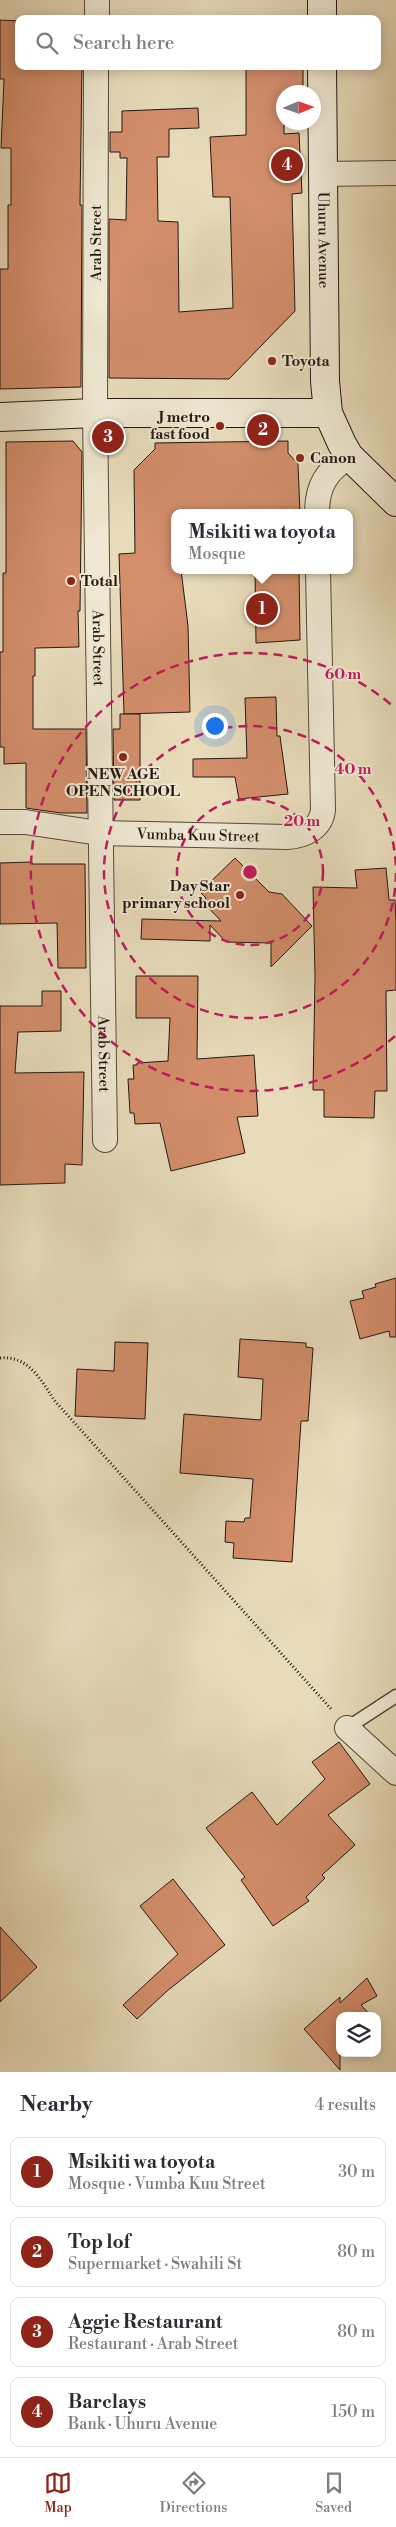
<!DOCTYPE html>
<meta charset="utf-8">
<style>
body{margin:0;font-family:"Libre Bodoni",serif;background:#f2f2f3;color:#2b2b33}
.controls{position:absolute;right:15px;bottom:15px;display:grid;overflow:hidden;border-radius:10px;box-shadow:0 2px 12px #0003}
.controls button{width:45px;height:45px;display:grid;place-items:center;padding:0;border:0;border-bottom:1px solid #e1e1e2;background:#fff;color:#2b2b33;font:25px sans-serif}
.compass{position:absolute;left:276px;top:85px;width:45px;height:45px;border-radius:50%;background:#fff;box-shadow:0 2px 12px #0003;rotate:88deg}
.you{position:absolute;left:214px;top:725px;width:18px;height:18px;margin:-12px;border:4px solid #fff;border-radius:50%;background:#1a73e8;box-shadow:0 0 0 8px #1a73e833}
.badge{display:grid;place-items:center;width:32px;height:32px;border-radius:50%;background:#8f2418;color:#fff;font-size:16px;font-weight:700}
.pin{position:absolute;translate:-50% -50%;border:2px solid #fff;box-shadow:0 1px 5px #0006}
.popup{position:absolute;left:171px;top:509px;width:182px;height:65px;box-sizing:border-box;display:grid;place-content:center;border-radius:10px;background:#fff;filter:drop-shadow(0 1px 4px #0005);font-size:16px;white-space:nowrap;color:#7c7c81}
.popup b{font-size:19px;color:#2b2b33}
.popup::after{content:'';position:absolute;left:50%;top:100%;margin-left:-10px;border:10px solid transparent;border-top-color:#fff}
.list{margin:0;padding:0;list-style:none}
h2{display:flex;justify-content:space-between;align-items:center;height:65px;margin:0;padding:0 20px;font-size:21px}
h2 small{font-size:16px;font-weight:400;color:#7c7c81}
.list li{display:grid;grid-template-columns:32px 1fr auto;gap:15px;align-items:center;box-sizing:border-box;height:70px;margin:0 10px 10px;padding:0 10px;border:1px solid #e1e1e2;border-radius:10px}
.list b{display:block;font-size:19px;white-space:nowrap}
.list p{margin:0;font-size:16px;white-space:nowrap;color:#7c7c81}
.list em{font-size:16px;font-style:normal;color:#7c7c81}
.icon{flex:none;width:28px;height:28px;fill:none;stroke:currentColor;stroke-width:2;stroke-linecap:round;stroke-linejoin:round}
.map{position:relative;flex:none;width:396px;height:2072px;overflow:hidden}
.search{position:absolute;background:#fff;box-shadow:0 2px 12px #0003;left:15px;right:15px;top:15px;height:55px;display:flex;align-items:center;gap:12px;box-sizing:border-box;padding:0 18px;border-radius:10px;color:#7c7c81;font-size:19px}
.sheet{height:385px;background:#fff}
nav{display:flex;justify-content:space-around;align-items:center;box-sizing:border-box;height:70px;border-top:1px solid #e1e1e2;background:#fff;font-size:14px;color:#7c7c81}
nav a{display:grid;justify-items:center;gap:2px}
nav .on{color:#8f2418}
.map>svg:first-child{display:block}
.building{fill:#d38e6c;stroke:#231811}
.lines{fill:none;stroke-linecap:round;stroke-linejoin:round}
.lane-casing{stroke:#54493b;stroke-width:15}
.street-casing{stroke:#54493b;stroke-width:26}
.secondary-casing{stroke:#231811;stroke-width:30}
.path{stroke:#231811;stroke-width:3;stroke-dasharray:1 2.5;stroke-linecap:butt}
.lane{stroke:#efe8d2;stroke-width:12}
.street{stroke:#efe8d2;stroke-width:24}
.secondary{stroke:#efe8d2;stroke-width:28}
.ring{fill:none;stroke:#c2185b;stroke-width:2.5;stroke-dasharray:9 6}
.poi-dot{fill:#8f2418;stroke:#efe8d2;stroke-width:2}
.labels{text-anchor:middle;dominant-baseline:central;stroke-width:4;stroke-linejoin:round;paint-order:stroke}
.street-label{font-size:15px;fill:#231811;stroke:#efe8d2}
.poi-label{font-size:15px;font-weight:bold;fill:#231811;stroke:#efe8d2;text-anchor:start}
.centre{fill:#c2185b;stroke:#efe8d2;stroke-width:2.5}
.ring-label{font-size:15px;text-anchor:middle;font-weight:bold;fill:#c2185b;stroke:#efe8d2;stroke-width:4;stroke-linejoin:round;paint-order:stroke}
</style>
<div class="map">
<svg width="396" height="2072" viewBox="0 0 396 2072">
<rect width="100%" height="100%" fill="#e7dbba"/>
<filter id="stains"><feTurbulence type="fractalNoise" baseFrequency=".004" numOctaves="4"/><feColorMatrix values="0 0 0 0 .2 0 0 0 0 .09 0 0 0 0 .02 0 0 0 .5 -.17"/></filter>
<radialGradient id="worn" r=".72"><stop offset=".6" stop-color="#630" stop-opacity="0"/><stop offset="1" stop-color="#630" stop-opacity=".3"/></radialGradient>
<g class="building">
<polygon points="0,20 19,21 19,66 82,66 80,205 82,205 81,387 0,389 0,269 8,269 8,205 11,205 11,148 1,148 4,79 0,79"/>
<polygon points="246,66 303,66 303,92 284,92 284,134 299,133 302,193 292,194 295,311 229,379 109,378 109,219 126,220 127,158 120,158 120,152 110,152 110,132 122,132 122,111 198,108 199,128 169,129 169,157 157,157 158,221 178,222 179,312 233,308 230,197 213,197 210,137 246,135"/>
<polygon points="73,441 82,452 80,611 78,611 79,647 35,648 35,676 33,676 33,729 86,729 87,813 61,813 26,808 26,763 4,764 4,747 0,747 0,652 3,652 3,573 6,573 6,442"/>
<polygon points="288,441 288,453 298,464 300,513 174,513 174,570 181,570 188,626 190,712 124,714 119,554 135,553 134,470 155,449 155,443"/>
<polygon points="255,570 299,570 300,640 256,643"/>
<polygon points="276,697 277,736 280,736 288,794 239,799 235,777 193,777 193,759 247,758 245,698"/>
<polygon points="120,714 140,714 140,800 114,800 113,729 120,729"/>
<polygon points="235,858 269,892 282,894 312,926 271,967 271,943 226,942 210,925 210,941 141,939 142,919 221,921 203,902 206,898 200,892"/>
<polygon points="32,862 32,864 85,864 86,968 58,968 57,923 0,924 0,863"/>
<polygon points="386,868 389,900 395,900 396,922 396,990 386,991 387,1091 375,1091 374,1118 324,1117 324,1090 313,1090 315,976 313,887 357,888 355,870"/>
<polygon points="136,976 198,976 197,1059 254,1055 258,1116 237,1117 245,1153 171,1171 160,1123 135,1124 134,1113 130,1113 128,1079 134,1079 133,1065 137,1065 137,1063 168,1061 170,1018 136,1018"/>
<polygon points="42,991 61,991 61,1031 18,1032 15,1073 84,1072 82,1165 65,1164 65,1183 0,1185 0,1006 42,1006"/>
<polygon points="396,1278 396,1337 390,1337 389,1331 360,1339 350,1301 364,1298 362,1291 376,1287 375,1284"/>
<polygon points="240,1339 306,1343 306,1347 313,1348 308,1421 301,1421 292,1562 233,1558 234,1543 225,1542 226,1521 244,1522 245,1518 250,1518 253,1479 180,1473 184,1414 261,1420 263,1379 238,1377"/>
<polygon points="115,1342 148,1343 145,1419 75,1416 77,1369 114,1371"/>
<polygon points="339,1742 370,1784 328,1815 355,1845 322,1875 325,1878 306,1897 309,1901 273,1926 241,1880 245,1877 206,1828 252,1792 277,1825 325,1779 312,1762"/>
<polygon points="173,1879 225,1945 167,1991 137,2019 123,2005 178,1954 140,1906"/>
<polygon points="0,1927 37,1967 0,2002"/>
<polygon points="367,1978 377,1996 361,2005 371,2016 340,2016 340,2070 304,2029 340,1997 340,2003"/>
</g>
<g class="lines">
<g class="lane-casing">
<polyline id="lane" points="347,1728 396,1696"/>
</g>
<g class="street-casing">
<g id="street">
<polyline points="97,19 97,0"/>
<path id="s1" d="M 96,66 L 95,413 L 105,1140"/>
<polyline points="321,174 396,173"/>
<path d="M 317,513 C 317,485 327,471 349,456"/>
<path id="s2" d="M 0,822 L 25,822 L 99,833 L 287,837 C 303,836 321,829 323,810 L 318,570"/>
<polyline points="347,1728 396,1773"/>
</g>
</g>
<g class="secondary-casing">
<g id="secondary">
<polyline points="322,19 322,0"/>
<path id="s3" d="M 322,66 L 325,381 L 328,413 L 342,444 L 349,456 L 396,502"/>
<polyline points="0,417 95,413 328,413"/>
</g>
</g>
<path class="path" d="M 0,1358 C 27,1355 41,1379 54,1400 L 332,1710"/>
<use href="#lane" class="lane"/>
<use href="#street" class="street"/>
<use href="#secondary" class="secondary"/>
</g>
<g class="ring">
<circle cx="250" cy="872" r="73"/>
<path d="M396 873A146 146 0 1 1 396 871"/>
<path d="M395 1036A219 219 0 1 1 395 708"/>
</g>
<g class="poi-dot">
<circle cx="272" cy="361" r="5"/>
<circle cx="220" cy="426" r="5"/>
<circle cx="300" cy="458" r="5"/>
<circle cx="71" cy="581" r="5"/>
<circle cx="123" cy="757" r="5"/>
<circle cx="240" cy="895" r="5"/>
</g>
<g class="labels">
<g class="street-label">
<text stroke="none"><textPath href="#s3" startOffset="174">Uhuru Avenue</textPath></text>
<text transform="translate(96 243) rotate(-90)">Arab Street</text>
<text stroke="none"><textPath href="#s1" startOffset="582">Arab Street</textPath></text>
<text stroke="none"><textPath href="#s2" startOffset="199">Vumba Kuu Street</textPath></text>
<text stroke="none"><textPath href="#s1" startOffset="988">Arab Street</textPath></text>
</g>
<g class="poi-label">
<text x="282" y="361">Toyota</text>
<text x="210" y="417" text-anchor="end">J metro<tspan x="210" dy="17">fast food</tspan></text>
<text x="310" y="458">Canon</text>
<text x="81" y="581">Total</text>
<text x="123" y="774" text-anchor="middle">NEW AGE<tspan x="123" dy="17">OPEN SCHOOL</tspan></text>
<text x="230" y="886" text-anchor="end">Day Star<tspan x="230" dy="17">primary school</tspan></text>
</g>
</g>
<circle cx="250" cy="872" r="8" class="centre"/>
<g class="ring-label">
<text x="343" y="679">60 m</text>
<text x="353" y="774">40 m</text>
<text x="302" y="826">20 m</text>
</g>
<rect width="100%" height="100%" filter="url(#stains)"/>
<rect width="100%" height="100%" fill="url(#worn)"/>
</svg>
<div class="controls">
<button><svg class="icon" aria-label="layers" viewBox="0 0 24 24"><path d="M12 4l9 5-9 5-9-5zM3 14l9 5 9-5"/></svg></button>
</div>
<svg class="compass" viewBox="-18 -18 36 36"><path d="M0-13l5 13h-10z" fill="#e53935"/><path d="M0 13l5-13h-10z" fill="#7c7c81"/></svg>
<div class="you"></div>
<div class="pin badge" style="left:262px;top:609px">1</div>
<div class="popup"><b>Msikiti wa toyota</b>Mosque</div>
<div class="pin badge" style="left:263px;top:430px">2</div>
<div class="pin badge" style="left:108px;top:437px">3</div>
<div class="pin badge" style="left:287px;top:165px">4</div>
<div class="search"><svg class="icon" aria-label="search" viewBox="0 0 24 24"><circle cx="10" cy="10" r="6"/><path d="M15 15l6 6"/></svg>Search here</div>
</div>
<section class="sheet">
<h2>Nearby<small>4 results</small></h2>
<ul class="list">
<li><span class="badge">1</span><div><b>Msikiti wa toyota</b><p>Mosque · Vumba Kuu Street</p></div><em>30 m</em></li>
<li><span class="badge">2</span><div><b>Top lof</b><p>Supermarket · Swahili St</p></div><em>80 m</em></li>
<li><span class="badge">3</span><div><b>Aggie Restaurant</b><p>Restaurant · Arab Street</p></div><em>80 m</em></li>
<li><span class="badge">4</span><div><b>Barclays</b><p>Bank · Uhuru Avenue</p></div><em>150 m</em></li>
</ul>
</section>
<nav>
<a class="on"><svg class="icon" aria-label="map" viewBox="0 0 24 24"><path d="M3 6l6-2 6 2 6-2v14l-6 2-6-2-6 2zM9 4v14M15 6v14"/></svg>Map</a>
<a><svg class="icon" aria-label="directions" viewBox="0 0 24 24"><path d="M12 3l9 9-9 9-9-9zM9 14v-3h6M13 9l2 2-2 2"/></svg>Directions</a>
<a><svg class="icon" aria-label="saved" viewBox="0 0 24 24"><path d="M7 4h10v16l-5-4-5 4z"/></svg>Saved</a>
</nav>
